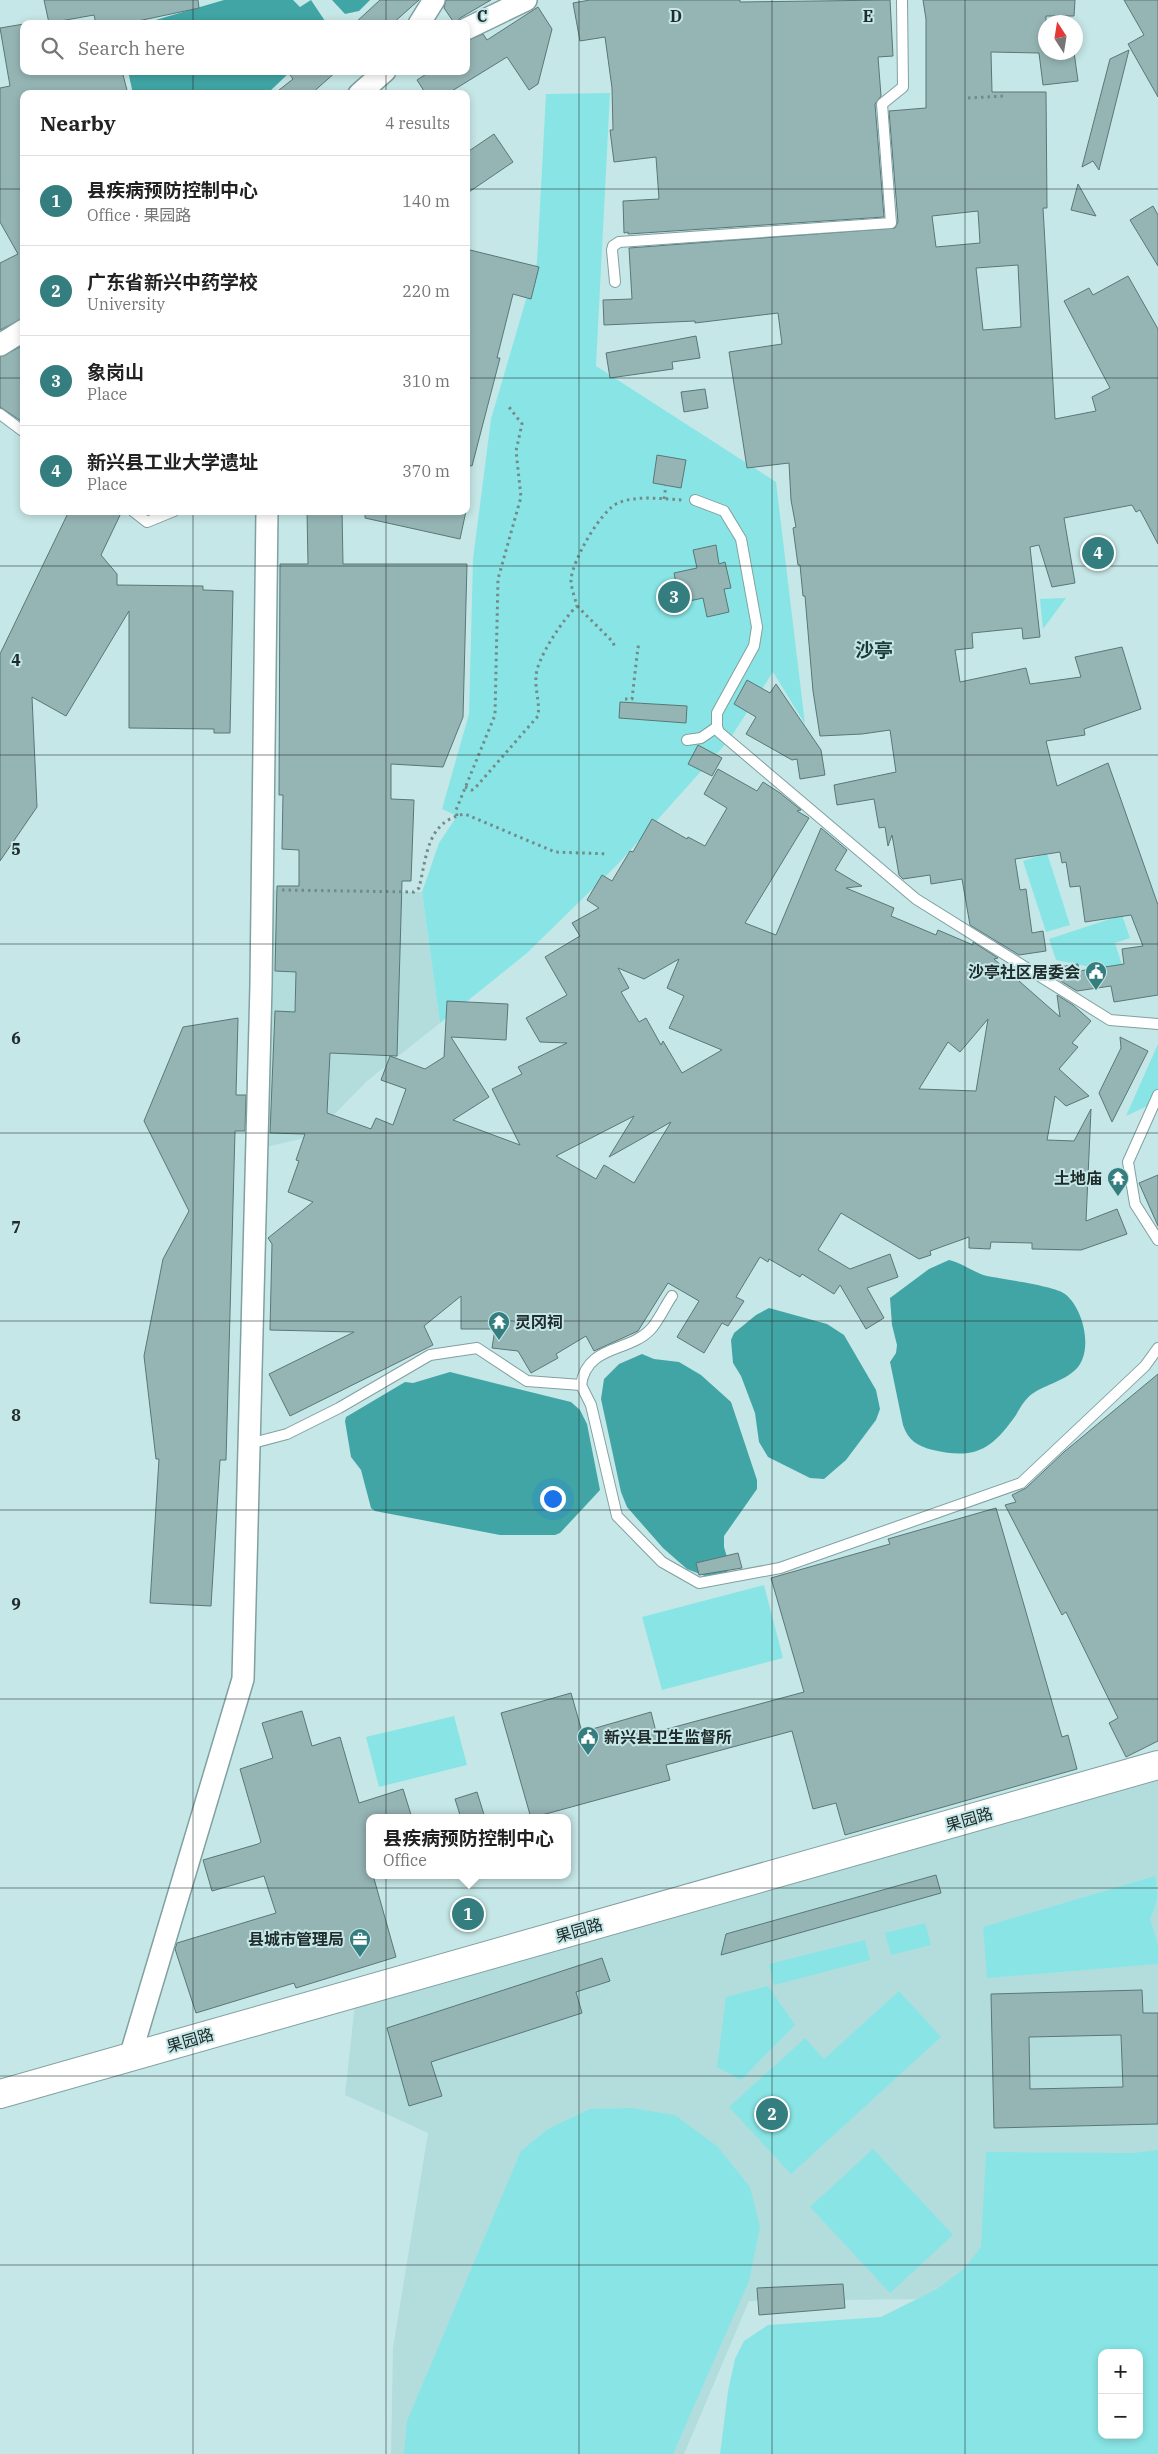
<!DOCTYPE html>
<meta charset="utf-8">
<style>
body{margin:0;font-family:"IBM Plex Serif","Noto Sans SC",serif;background:#f6f6f6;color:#222}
.controls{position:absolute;right:15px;bottom:15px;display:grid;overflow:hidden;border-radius:10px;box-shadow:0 2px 8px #0003}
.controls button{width:45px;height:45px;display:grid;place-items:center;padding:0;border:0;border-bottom:1px solid #e0e0e0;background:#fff;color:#222;font:25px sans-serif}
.compass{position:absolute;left:1038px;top:15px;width:45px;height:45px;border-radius:50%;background:#fff;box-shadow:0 2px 8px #0003;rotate:348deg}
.you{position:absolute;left:552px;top:1498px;width:18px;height:18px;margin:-12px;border:4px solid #fff;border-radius:50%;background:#1a73e8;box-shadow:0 0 0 8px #1a73e833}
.badge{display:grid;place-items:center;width:32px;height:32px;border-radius:50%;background:#357e7f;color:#fff;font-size:16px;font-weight:700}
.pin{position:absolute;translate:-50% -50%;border:2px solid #fff;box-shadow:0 1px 5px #0006}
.popup{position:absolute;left:366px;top:1814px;width:205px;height:65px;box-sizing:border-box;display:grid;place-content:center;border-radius:10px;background:#fff;filter:drop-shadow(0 1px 4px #0005);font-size:16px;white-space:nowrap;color:#767676}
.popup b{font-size:19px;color:#222}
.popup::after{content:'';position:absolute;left:50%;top:100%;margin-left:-10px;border:10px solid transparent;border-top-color:#fff}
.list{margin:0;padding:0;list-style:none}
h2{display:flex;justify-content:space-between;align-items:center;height:65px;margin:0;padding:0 20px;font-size:21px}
h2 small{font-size:16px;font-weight:400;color:#767676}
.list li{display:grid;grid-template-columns:32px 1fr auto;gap:15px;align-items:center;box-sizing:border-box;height:90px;padding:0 20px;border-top:1px solid #e0e0e0}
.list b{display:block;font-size:19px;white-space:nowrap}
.list p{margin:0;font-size:16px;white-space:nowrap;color:#767676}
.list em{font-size:16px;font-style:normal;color:#767676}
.icon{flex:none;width:28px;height:28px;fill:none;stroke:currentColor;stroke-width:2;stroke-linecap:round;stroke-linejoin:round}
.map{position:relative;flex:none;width:1158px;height:2454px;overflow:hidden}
.search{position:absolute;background:#fff;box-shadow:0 2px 8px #0003;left:20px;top:20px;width:450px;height:55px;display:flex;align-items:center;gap:12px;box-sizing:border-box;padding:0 18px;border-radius:10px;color:#767676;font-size:19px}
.panel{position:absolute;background:#fff;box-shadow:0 2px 8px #0003;left:20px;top:90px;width:450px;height:425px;border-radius:10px}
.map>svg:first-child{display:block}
.built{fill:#b3dddd}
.green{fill:#89e5e5;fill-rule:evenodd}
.water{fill:#41a5a5}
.building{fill:#95b5b4;stroke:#597776;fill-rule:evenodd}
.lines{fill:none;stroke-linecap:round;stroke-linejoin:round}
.lane-casing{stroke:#81a0a0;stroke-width:12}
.street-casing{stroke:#81a0a0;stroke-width:24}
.secondary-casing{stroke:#81a0a0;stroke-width:30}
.path{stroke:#738a8a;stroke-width:3;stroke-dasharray:2.5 4;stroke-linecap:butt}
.lane{stroke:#fff;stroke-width:10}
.street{stroke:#fff;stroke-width:21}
.secondary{stroke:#fff;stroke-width:28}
.grid{fill:none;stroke:#202c2c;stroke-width:1;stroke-opacity:0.55}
.labels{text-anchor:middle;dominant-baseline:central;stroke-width:4;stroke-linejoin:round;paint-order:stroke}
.poi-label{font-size:16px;font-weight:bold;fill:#202c2c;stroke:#c6e7e7;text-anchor:end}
.street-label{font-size:16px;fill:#202c2c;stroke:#c6e7e7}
.quarter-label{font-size:19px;font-weight:bold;fill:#1d3a3a;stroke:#c6e7e7}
.grid-label{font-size:16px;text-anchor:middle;font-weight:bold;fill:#202c2c;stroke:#c6e7e7;stroke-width:4;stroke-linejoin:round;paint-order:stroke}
</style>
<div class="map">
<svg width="1158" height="2454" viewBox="0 0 1158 2454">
<rect width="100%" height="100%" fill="#c6e7e7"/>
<g class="built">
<polygon points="261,890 422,892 440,1023 367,1081 313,1136 257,1149"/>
<polygon points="1158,1765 1158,2209 932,2299 749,2301 684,2454 391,2454 393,2348 428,2133 345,2095 356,1994"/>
</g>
<g class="green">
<polygon points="610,93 596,366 776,482 805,724 773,672 729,740 617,865 527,953 440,1023 422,892 439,843 457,816 442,809 469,714 473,559 491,419 537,262 546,94"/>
<polygon points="1066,598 1043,629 1040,599"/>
<polygon points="1047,853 1070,925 1046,932 1023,861"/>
<polygon points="1122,915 1130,938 1115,943 1125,974 1056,960 1049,939"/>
<polygon points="1158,1044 1158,1101 1126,1116"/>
<polygon points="764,1585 783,1658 662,1690 642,1617"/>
<polygon points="454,1716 467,1765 379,1787 366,1737"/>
<path d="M 1155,1876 C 1158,1895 1158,1902 1150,1919 L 1158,1945 L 1158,1964 L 987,1978 L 983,1927 Z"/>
<polygon points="925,1923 931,1945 891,1955 885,1933"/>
<polygon points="865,1940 870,1960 774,1985 769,1964"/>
<polygon points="768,1986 795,2025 741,2080 717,2067 726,1997"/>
<polygon points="899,1991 941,2037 791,2174 729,2107 805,2038 824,2059"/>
<polygon points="631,2108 675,2115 717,2146 750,2187 760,2227 749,2281 673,2454 404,2454 407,2421 521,2151 548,2129 590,2109"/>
<polygon points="873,2149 953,2235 890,2293 810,2207"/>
<path d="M 1158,2150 L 1158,2454 L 720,2454 L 728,2391 L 735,2359 L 744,2341 L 768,2325 L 881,2317 L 937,2289 L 964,2269 L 981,2247 L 986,2152 L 1133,2153 ZM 1102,2353 L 1139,2353 L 1139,2435 L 1102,2435 Z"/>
</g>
<g class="water">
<polygon points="224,0 293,0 300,7 311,0 327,24 142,24"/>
<polygon points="332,0 370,0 359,11 345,14"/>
<polygon points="128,71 291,71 267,94 133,94"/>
<path d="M 949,1260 C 963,1263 974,1273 987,1276 C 1002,1279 1056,1286 1065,1294 C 1083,1308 1093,1348 1078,1367 C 1066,1381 1046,1384 1032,1394 C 1025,1399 1020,1408 1016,1415 C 992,1449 976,1460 933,1450 C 917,1446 908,1440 903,1425 L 890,1362 L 896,1353 L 897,1345 L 892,1325 L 890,1298 L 929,1269 Z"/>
<polygon points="769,1308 827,1324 844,1335 876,1390 880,1409 876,1420 846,1460 824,1479 810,1478 768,1457 759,1442 755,1413 741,1376 733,1363 731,1340 734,1333 756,1315"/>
<polygon points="642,1354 654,1359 679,1362 701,1375 731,1402 757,1480 757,1489 724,1536 724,1547 730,1567 727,1572 705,1576 687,1569 663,1548 627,1507 621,1492 601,1399 604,1379 619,1364"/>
<polygon points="450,1372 571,1402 580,1410 587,1424 600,1490 560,1533 555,1535 500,1535 375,1511 371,1508 361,1470 351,1457 345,1421 346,1417 405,1382 413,1383"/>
</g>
<g class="building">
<polygon points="44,0 198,0 199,8 124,24 96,24 94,15 49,23"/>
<polygon points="380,0 419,0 392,24 354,24"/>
<polygon points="446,0 491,0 460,18 455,24 444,8"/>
<polygon points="590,0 740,0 740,2 890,0 893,56 878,57 881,96 875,104 884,217 628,234 628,232 624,233 623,201 659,199 656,157 614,162 610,130 613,130 612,88 605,37 580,41 573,3"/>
<path d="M 923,0 L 1075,0 L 1074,16 L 1046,16 L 1046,52 L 1074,52 L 1078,81 L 1043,85 L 1039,53 L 991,52 L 992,92 L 1046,92 L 1047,208 L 1043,208 L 1055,419 L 1096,411 L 1092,397 L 1110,388 L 1064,301 L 1089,288 L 1093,295 L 1128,276 L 1158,329 L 1158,544 L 1140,510 L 1136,512 L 1132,505 L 1064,518 L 1075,583 L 1052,587 L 1039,545 L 1030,547 L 1040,637 L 1023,639 L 1022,628 L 972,633 L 973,648 L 955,650 L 960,682 L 1026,668 L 1030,684 L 1081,677 L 1075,657 L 1122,647 L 1141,709 L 1084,729 L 1085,735 L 1046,741 L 1057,786 L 1108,763 L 1158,905 L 1158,995 L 1114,1002 L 1111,986 L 1077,991 L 1054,977 L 1053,968 L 1078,964 L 1079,971 L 1124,964 L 1122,949 L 1143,946 L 1131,915 L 1085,922 L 1080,886 L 1070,887 L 1066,862 L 1062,863 L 1060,852 L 1015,859 L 1020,890 L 1026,889 L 1032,933 L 1043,931 L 1046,951 L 1019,955 L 970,925 L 962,879 L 931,884 L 930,875 L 903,879 L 899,875 L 892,835 L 888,846 L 885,827 L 879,828 L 874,799 L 837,805 L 834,785 L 896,772 L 890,730 L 862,734 L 820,736 L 813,691 L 805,596 L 803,596 L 800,565 L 798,565 L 793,528 L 796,527 L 791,500 L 789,463 L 747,468 L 729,352 L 782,344 L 778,313 L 695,323 L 695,321 L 604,325 L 603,300 L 632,299 L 629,248 L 895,228 L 898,222 L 889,111 L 926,108 L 926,19 ZM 978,211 L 980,243 L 936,247 L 932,216 ZM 1018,265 L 1021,327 L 983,330 L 976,268 Z"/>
<polygon points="1124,0 1158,0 1158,97 1128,44 1144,35"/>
<polygon points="538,7 552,29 538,84 529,90 507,57 447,94 426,94 417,80 431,71 466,71 466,41 483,34 487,40"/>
<polygon points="24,24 24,71 122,71 128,94 24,94 24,318 0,330 0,263 18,254 0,222 0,88 10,86 0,28"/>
<polygon points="1129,50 1099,170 1093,161 1082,167 1110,59"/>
<polygon points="287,71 337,71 311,94 274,94 293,79"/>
<polygon points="494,134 513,162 466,194 466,153"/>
<polygon points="1078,184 1096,216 1071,210"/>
<polygon points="1153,206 1158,215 1158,266 1130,220"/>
<polygon points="466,249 539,267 531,299 513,294 497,358 500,358 472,466 466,465"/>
<polygon points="696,336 700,358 672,362 673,369 610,378 606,353"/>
<polygon points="24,345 24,423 0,407 0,357"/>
<polygon points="705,389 708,408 684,412 681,392"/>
<polygon points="657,455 686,460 681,488 653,483"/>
<polygon points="69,511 122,511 101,555 117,574 117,585 203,586 203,590 233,591 230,733 214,733 214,729 129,728 129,611 66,716 32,697 37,807 0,861 0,654"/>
<path d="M 307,511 L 342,511 L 343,564 L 467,564 L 463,717 L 443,767 L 391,764 L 391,799 L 414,800 L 411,881 L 402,881 L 397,1056 L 330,1053 L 327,1113 L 371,1129 L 376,1118 L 393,1125 L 406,1089 L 381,1080 L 390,1056 L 425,1069 L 444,1057 L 447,1001 L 508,1004 L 506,1040 L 451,1037 L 489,1097 L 453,1120 L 520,1145 L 492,1089 L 522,1074 L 518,1067 L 567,1043 L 540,1042 L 526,1018 L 567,995 L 545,957 L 580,936 L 572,923 L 599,908 L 587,900 L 602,875 L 612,881 L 630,851 L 633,852 L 652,819 L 687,839 L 688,837 L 705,846 L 727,808 L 704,794 L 718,769 L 757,791 L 763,782 L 780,793 L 801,810 L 797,811 L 809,818 L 745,923 L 776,935 L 821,828 L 847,850 L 835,870 L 862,886 L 846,888 L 894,908 L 891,916 L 936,935 L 938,930 L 973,945 L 973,942 L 998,958 L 994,959 L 1060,1017 L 1057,995 L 1073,1005 L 1091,1021 L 1072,1043 L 1078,1047 L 1059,1069 L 1089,1096 L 1066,1106 L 1055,1096 L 1047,1140 L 1074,1141 L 1091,1109 L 1086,1221 L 1117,1209 L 1127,1234 L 1081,1250 L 1032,1249 L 1032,1243 L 991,1242 L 990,1249 L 969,1248 L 969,1237 L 930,1251 L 931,1255 L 919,1259 L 841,1213 L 818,1250 L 850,1269 L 890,1254 L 898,1277 L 867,1288 L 884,1318 L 866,1329 L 840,1285 L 834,1294 L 802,1274 L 800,1277 L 769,1259 L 768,1262 L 760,1257 L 736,1297 L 744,1301 L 728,1326 L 722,1323 L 704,1353 L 677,1337 L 699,1301 L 668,1283 L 638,1331 L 594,1351 L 586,1336 L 556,1354 L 558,1358 L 531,1373 L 518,1351 L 492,1348 L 495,1329 L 461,1329 L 461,1296 L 424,1326 L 433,1345 L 290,1416 L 269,1374 L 354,1332 L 270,1330 L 272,1244 L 268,1238 L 313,1202 L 288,1192 L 299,1161 L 296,1160 L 305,1134 L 270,1133 L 275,1011 L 295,1012 L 296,972 L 275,971 L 277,886 L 299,886 L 299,850 L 282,849 L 283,795 L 279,795 L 280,564 L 308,564 ZM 679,959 L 667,988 L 684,996 L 669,1028 L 722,1050 L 682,1073 L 663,1041 L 661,1045 L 646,1018 L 639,1022 L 621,992 L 629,988 L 618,968 L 644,979 ZM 988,1019 L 976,1091 L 919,1089 L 948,1042 L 960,1052 ZM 634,1116 L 609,1157 L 671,1122 L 634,1183 L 604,1165 L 596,1179 L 556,1156 Z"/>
<polygon points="365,511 466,511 460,539 365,518"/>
<polygon points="716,545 719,564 725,562 731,588 724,589 729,612 707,617 703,598 680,603 674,573 697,568 693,550"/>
<polygon points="747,680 770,693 776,684 821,750 825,775 800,779 797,759 792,760 746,734 756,717 734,704"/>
<polygon points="620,702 687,706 686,723 619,718"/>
<polygon points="698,745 722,758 712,776 688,764"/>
<polygon points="238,1018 236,1095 246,1095 245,1131 235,1131 226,1460 220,1460 211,1606 150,1603 159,1459 156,1459 144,1356 163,1259 189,1211 144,1121 183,1027"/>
<polygon points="1120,1037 1148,1051 1112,1122 1099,1093 1121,1048"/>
<polygon points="1158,1175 1158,1226 1139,1183"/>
<polygon points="1158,1374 1158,1741 1126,1757 1109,1723 1118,1718 1066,1612 1062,1615 1005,1505 1016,1502 1012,1495 1026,1488 1064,1452"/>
<polygon points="996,1508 1062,1737 1068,1735 1077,1769 845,1835 836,1803 813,1809 792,1731 666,1765 670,1780 531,1818 501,1713 571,1693 582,1732 651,1712 656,1732 804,1692 771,1578 890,1544 888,1539"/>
<polygon points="738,1553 742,1568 699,1575 696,1563"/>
<polygon points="302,1711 312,1746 340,1737 359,1803 403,1789 412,1818 369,1818 369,1875 373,1875 396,1957 296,1988 294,1983 196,2013 175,1949 177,1943 276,1913 264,1876 212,1891 203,1860 258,1844 261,1842 240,1769 273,1758 262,1723"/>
<polygon points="477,1792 485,1818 461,1818 455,1799"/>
<polygon points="936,1875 941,1893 721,1955 726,1934"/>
<polygon points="602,1958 610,1981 576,1992 582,2013 431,2062 442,2096 409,2106 387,2028"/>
<path d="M 1142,1990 L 1143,2013 L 1158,2013 L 1158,2124 L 994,2128 L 991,1994 ZM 1121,2035 L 1123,2087 L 1030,2089 L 1029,2037 Z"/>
<polygon points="843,2284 845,2308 759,2315 757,2288"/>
</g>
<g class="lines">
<g class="lane-casing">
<g id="lane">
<polyline points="615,282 612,250 613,246 619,242 891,223 882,104 903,87 902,0"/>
<polyline points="0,414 24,432"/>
<polyline points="695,500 724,511 741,539 757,627 754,646 717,713 717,727 719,732 916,899 1110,1020 1158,1024"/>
<polyline points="133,511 147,522 174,511"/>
<polyline points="687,740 701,738 717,727"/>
<polyline points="1158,1095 1128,1162 1135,1204 1158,1240"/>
<path d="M 581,1385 C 587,1344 629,1353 651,1329 C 659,1320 665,1306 672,1296"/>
<polyline points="249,1444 287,1434 339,1408 430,1355 477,1348 527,1381 581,1385 591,1405 617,1516 662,1562 699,1583 780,1568 1021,1483 1145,1366 1158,1348"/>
</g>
</g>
<g class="street-casing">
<g id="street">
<polyline points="419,24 434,0"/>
<polyline points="466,29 526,0"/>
<polyline points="359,94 385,71"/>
<polyline points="0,345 24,330"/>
<polyline points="130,2057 243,1679 261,985 267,511"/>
</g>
</g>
<g class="secondary-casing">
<polyline id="secondary" points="0,2094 1158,1765"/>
</g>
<g class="path">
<polyline points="968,98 1005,96"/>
<polyline points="664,499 666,485"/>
<polyline points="577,606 613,642 615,648"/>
<polyline points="625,699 632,699 638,647 642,646"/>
<path d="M 465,787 L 472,790 L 476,787 L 538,716 C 540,703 535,690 536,677 C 536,659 564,618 577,606 C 575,598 571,588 571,580 C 572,561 601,510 618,503 C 637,495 662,499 683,500"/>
<polyline points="457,816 456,810 495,715 498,579 521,497 516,451 522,424 509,407"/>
<path d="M 282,890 L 414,892 L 419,888 C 427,857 426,821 465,814 L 555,852 L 608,854"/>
</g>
<use href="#lane" class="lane"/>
<use href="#street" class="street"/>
<use href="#secondary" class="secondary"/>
</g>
<path class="grid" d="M 193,0 L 193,24M 386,0 L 386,24M 579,0 L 579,2454M 772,0 L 772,2454M 965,0 L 965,2454M 193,71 L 193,94M 386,71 L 386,94M 0,189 L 24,189M 466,189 L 1158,189M 0,378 L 24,378M 466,378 L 1158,378M 193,511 L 193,2454M 386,511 L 386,2454M 0,566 L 1158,566M 0,755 L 1158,755M 0,944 L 1158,944M 0,1133 L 1158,1133M 0,1321 L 1158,1321M 0,1510 L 1158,1510M 0,1699 L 1158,1699M 0,1888 L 1158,1888M 0,2076 L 1158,2076M 0,2265 L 1158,2265"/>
<defs>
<g id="civic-pin" transform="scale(1.125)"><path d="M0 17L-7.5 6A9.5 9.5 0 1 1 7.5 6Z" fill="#357e7f" stroke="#c6e7e7"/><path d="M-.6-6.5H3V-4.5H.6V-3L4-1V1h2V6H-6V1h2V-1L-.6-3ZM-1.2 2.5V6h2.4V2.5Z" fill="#fff"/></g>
<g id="temple-pin" transform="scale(1.125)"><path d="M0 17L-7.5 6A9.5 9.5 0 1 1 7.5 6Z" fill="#357e7f" stroke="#c6e7e7"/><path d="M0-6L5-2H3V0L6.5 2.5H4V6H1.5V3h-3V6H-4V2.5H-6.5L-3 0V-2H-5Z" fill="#fff"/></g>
<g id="office-pin" transform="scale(1.125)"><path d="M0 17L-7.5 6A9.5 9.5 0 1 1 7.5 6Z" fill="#357e7f" stroke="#c6e7e7"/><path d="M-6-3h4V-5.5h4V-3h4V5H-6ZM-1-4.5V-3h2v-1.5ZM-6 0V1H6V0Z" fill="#fff"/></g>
</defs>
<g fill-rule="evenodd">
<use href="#civic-pin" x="1096" y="972"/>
<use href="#temple-pin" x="1118" y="1178"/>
<use href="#temple-pin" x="499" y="1322"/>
<use href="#civic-pin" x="588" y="1737"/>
<use href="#office-pin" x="360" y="1939"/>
</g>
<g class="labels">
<g class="poi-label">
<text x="1080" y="972">沙亭社区居委会</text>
<text x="1102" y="1178">土地庙</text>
<text x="515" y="1322" text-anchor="start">灵冈祠</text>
<text x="604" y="1737" text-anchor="start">新兴县卫生监督所</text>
<text x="344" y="1939">县城市管理局</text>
</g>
<g class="street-label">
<text transform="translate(969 1819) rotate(-16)">果园路</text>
<text transform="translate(579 1930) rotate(-16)">果园路</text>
<text transform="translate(190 2040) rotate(-16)">果园路</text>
</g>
<g class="quarter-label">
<text x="874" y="650">沙亭</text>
</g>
</g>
<g class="grid-label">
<text x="482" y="22">C</text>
<text x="676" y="22">D</text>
<text x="868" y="22">E</text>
<text x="16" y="666">4</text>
<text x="16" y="855">5</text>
<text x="16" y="1044">6</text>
<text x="16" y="1233">7</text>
<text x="16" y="1421">8</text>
<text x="16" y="1610">9</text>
</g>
</svg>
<div class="controls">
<button>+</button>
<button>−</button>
</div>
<svg class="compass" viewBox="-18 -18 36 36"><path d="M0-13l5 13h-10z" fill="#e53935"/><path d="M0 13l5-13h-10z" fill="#767676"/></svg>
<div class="you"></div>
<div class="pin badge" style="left:468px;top:1914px">1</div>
<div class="popup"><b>县疾病预防控制中心</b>Office</div>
<div class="pin badge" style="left:772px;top:2114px">2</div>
<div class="pin badge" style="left:674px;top:597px">3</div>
<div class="pin badge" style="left:1098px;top:553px">4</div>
<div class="search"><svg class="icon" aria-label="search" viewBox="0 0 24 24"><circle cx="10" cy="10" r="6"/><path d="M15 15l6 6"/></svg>Search here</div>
<section class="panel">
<h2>Nearby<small>4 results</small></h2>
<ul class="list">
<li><span class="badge">1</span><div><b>县疾病预防控制中心</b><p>Office · 果园路</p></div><em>140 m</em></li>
<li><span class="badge">2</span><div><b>广东省新兴中药学校</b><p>University</p></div><em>220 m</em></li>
<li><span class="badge">3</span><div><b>象岗山</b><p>Place</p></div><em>310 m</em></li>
<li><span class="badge">4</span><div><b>新兴县工业大学遗址</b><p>Place</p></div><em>370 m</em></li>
</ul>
</section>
</div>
